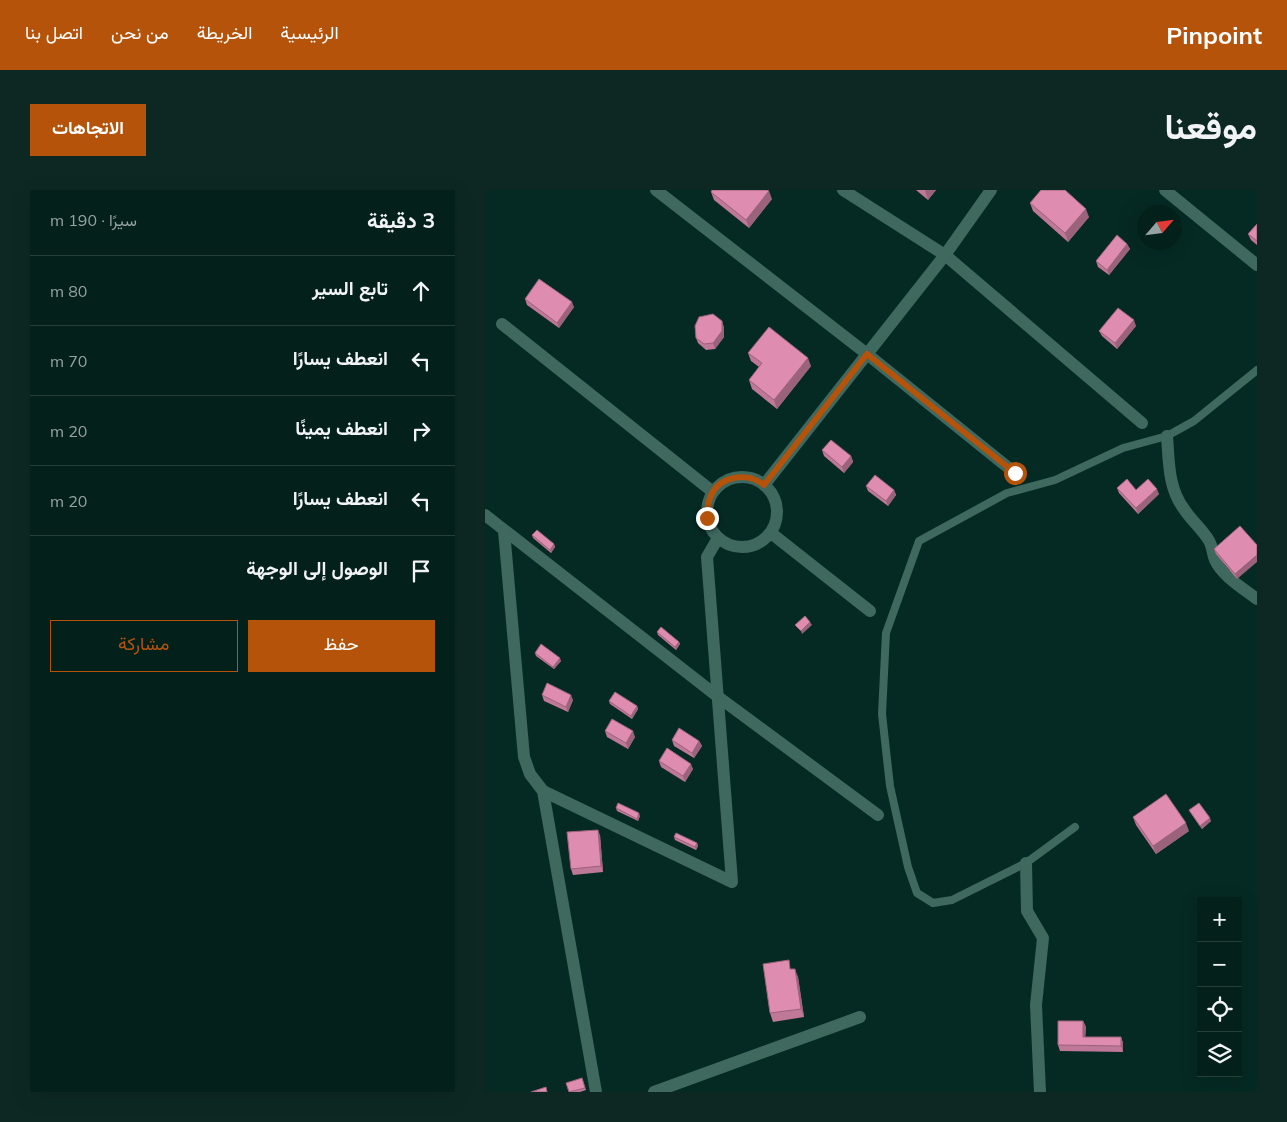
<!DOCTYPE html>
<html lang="ar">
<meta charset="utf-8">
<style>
body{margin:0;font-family:Mulish,Vazirmatn,sans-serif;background:#0d2823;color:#f1f3f6;direction:rtl}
.controls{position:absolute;right:15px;bottom:15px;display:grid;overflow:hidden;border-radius:0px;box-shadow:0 5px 20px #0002}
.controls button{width:45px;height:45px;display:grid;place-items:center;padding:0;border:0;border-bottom:1px solid #253e39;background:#04201a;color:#f1f3f6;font:25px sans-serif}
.compass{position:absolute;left:652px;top:15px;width:45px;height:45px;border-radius:50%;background:#04201a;box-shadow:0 5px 20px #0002;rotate:62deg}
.stop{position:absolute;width:15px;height:15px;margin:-11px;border:4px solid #b45309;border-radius:50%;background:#fff}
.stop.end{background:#b45309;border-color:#fff;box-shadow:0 1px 5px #0008}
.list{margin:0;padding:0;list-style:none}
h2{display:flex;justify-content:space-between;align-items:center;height:65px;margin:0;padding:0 20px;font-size:21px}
h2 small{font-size:16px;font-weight:400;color:#97a3a2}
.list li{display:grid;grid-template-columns:32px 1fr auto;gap:15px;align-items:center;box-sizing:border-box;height:70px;padding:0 20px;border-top:1px solid #253e39}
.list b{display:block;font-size:19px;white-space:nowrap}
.list em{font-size:16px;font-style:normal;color:#97a3a2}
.actions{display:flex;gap:10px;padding:15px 20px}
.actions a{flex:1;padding:11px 0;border:1px solid #b45309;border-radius:0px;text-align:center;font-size:18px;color:#b45309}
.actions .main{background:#b45309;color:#fff}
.icon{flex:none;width:28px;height:28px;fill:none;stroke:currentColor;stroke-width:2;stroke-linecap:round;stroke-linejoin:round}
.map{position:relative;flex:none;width:772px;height:902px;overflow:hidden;direction:ltr;border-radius:0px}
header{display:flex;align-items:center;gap:30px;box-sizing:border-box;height:70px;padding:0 25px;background:#b45309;color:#fff}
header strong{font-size:24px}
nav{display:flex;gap:28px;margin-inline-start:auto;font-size:18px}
.intro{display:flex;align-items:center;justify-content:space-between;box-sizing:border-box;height:120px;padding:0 30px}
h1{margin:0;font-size:35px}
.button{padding:12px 22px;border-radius:0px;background:#b45309;color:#fff;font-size:18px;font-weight:700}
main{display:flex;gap:30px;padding:0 30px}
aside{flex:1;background:#04201a;border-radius:0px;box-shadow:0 5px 20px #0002}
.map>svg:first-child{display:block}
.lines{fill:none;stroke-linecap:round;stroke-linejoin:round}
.lane{stroke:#3f685f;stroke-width:8}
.street{stroke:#3f685f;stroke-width:12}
.wall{fill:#bf7897}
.shaded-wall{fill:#9b627b}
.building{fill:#de8cb0;stroke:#9b627b}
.route{stroke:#b45309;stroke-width:6}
</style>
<header>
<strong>Pinpoint</strong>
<nav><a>الرئيسية</a><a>الخريطة</a><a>من نحن</a><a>اتصل بنا</a></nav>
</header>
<div class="intro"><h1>موقعنا</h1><a class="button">الاتجاهات</a></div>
<main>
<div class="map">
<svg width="772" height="902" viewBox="0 0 772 902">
<rect width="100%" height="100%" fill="#052a23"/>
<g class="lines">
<polyline class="lane" points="590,637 541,673 467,710 448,713 432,703 423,677 405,596 397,524 401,443 434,351 522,303 570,290 638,258 682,246 709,231 772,180"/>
<g class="street">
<polyline points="171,0 382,164 530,283"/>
<polyline points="358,0 460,65 657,233"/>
<polyline points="680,0 772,75"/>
<polyline points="17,134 228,302"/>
<path d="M 682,246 C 684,271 683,298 699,319 C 706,330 716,338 723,349 C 728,356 727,363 730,370 C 737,386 759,399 772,409"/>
<circle cx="257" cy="322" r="35"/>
<polyline points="279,295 460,65 506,0"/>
<polyline points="0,325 232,506 393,625"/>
<polyline points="19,341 39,567 45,584 58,601 111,902"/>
<polyline points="286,343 385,421"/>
<polyline points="58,601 247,692 222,367 233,348"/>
<polyline points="541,673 542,721 558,748 551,815 555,902"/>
<polyline points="169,902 375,827"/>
</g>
</g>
<g class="wall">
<polygon points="431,0 451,0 443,10"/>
<polygon points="226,2 287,9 264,38 229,10"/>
<polygon points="545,13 604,27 583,52 548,21"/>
<polygon points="772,34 772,55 766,50 763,44"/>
<polygon points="642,54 645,59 624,85 613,77 611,71"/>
<polygon points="40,109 89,117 74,138 42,115"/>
<polygon points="651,136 632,159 617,146 614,141"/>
<polygon points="239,137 239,147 230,159 221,160 213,153 211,148"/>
<polygon points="263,163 326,176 292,219 267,199 264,190 274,177 266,171"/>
<polygon points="337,260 366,266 368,272 359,283 339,266"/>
<polygon points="381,296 409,300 411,305 403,316 383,301"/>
<polygon points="632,298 674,304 653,324 634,303"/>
<polygon points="755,336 752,389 731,364 729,359"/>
<polygon points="47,345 69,354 70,357 66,363 48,348"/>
<polygon points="172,442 194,452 195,454 191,460 173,445"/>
<polygon points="50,463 76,471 69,479 51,466"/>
<polygon points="57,505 88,510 83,522 59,511"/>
<polygon points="124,511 152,516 153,519 147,529 125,514"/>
<polygon points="120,541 150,547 143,559 122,547"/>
<polygon points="187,550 214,551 217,556 209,568 189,556"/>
<polygon points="174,571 208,579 200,592 176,577"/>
<polygon points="131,618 155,626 153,631 132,621"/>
<polygon points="704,620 726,631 717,639 705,622"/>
<polygon points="648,627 704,641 671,664 651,635"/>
<polygon points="115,645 118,682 88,685 86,679"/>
<polygon points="189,647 212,653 213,656 211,660 190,650"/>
<polygon points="307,779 313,787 319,827 288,832 285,823"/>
<polygon points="598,831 601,837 600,847 636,847 638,853 638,862 575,861 573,855"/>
<polygon points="97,888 101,900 95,902 84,902"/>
</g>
<g class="shaded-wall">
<polygon points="441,0 451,0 443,10 440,1"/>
<polygon points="284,1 287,9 264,38 261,30"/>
<polygon points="601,19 604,27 583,52 580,43"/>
<polygon points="642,54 645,59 624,85 622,80"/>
<polygon points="87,112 89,117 74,138 72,133"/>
<polygon points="649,130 651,136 632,159 630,153"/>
<polygon points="237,131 239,137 239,147 230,159 228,153"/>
<polygon points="323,168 326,176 292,219 289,210"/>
<polygon points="366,266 368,272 359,283 357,277"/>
<polygon points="672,299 674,304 653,324 651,318"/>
<polygon points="409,300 411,305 403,316 401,311"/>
<polygon points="69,354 70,357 66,363 65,360"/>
<polygon points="772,365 772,372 752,389 750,384"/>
<polygon points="325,432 327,435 317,444 316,441"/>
<polygon points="194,452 195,454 191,460 190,457"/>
<polygon points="75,468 76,471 69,479 68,477"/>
<polygon points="86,505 88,510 83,522 81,517"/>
<polygon points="152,516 153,519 147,529 146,526"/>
<polygon points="148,541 150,547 143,559 141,553"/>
<polygon points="214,551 217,556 209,568 207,563"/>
<polygon points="206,574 208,579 200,592 198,586"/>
<polygon points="154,623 155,626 153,631 152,629"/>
<polygon points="725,628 726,631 717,639 715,636"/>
<polygon points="701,633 704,641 671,664 668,656"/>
<polygon points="113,640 115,645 118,682 116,676"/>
<polygon points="212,653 213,656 211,660 210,657"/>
<polygon points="310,779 313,787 319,827 316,819"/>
<polygon points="598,831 601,837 600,852 598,847"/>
<polygon points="636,847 638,853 638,862 636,856"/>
</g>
<g class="building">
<polygon points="227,0 282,0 284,1 261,30 226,2"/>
<polygon points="556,0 580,0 601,19 580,43 545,13"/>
<polygon points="772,34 772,51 763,44"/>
<polygon points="632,45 642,54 622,80 611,71"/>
<polygon points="54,89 87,112 72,133 40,109"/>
<polygon points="633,118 649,130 630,153 614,141"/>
<polygon points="228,124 237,131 237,141 228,153 219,154 211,148 210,136 214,127"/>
<polygon points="284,137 323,168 289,210 264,190 277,173 263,163"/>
<polygon points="346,250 366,266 357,277 337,260"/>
<polygon points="390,285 409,300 401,311 381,296"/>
<polygon points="642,289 651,300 663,289 672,299 651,318 632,298"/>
<polygon points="755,336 772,355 772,365 750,384 729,359"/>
<polygon points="52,340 69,354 65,360 47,345"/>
<polygon points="320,426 325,432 316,441 310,435"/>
<polygon points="176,437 194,452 190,457 172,442"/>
<polygon points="56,454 75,468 68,477 50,463"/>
<polygon points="62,493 86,505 81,517 57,505"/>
<polygon points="130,502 152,516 146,526 124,511"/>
<polygon points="127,529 148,541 141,553 120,541"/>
<polygon points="194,538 214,551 207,563 187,550"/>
<polygon points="182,558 206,574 198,586 174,571"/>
<polygon points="681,604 701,633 668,656 648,627"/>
<polygon points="133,613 154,623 152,629 131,618"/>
<polygon points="714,613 725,628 715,636 704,620"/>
<polygon points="113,640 116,676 86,679 82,642"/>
<polygon points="191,643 212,653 210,657 189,647"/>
<polygon points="304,770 305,779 310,779 316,819 285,823 278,774"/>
<polygon points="573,831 598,831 598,847 636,847 636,856 573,855"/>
<polygon points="97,888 100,898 84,902 81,893"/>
<polygon points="61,897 62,902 46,902"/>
</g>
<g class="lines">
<path class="route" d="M 222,328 C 222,321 222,315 225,308 C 233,286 262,281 279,295 L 382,164 L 530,283"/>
</g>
</svg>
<div class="controls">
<button>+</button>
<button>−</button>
<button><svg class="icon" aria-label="locate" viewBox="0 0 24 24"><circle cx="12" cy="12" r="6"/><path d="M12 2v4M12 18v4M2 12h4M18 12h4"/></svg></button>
<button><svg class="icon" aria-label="layers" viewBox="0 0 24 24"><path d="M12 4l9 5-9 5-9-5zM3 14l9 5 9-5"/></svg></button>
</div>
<svg class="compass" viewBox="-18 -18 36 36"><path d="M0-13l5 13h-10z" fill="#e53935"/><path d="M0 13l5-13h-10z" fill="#97a3a2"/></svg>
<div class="stop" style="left:530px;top:283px"></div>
<div class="stop end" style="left:222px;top:328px"></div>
</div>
<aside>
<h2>3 دقيقة<small>سيرًا · 190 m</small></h2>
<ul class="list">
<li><svg class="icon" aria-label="ahead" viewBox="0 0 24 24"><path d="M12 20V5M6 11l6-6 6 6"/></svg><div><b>تابع السير</b></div><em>80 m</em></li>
<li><svg class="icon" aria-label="left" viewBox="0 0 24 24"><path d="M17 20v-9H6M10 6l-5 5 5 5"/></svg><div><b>انعطف يسارًا</b></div><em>70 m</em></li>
<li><svg class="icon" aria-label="right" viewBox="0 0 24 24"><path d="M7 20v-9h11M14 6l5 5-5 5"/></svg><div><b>انعطف يمينًا</b></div><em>20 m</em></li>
<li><svg class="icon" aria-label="left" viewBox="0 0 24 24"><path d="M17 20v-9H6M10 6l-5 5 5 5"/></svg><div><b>انعطف يسارًا</b></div><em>20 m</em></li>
<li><svg class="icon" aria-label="arrive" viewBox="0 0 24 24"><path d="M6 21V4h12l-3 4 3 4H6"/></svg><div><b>الوصول إلى الوجهة</b></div></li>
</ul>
<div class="actions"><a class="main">حفظ</a><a>مشاركة</a></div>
</aside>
</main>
